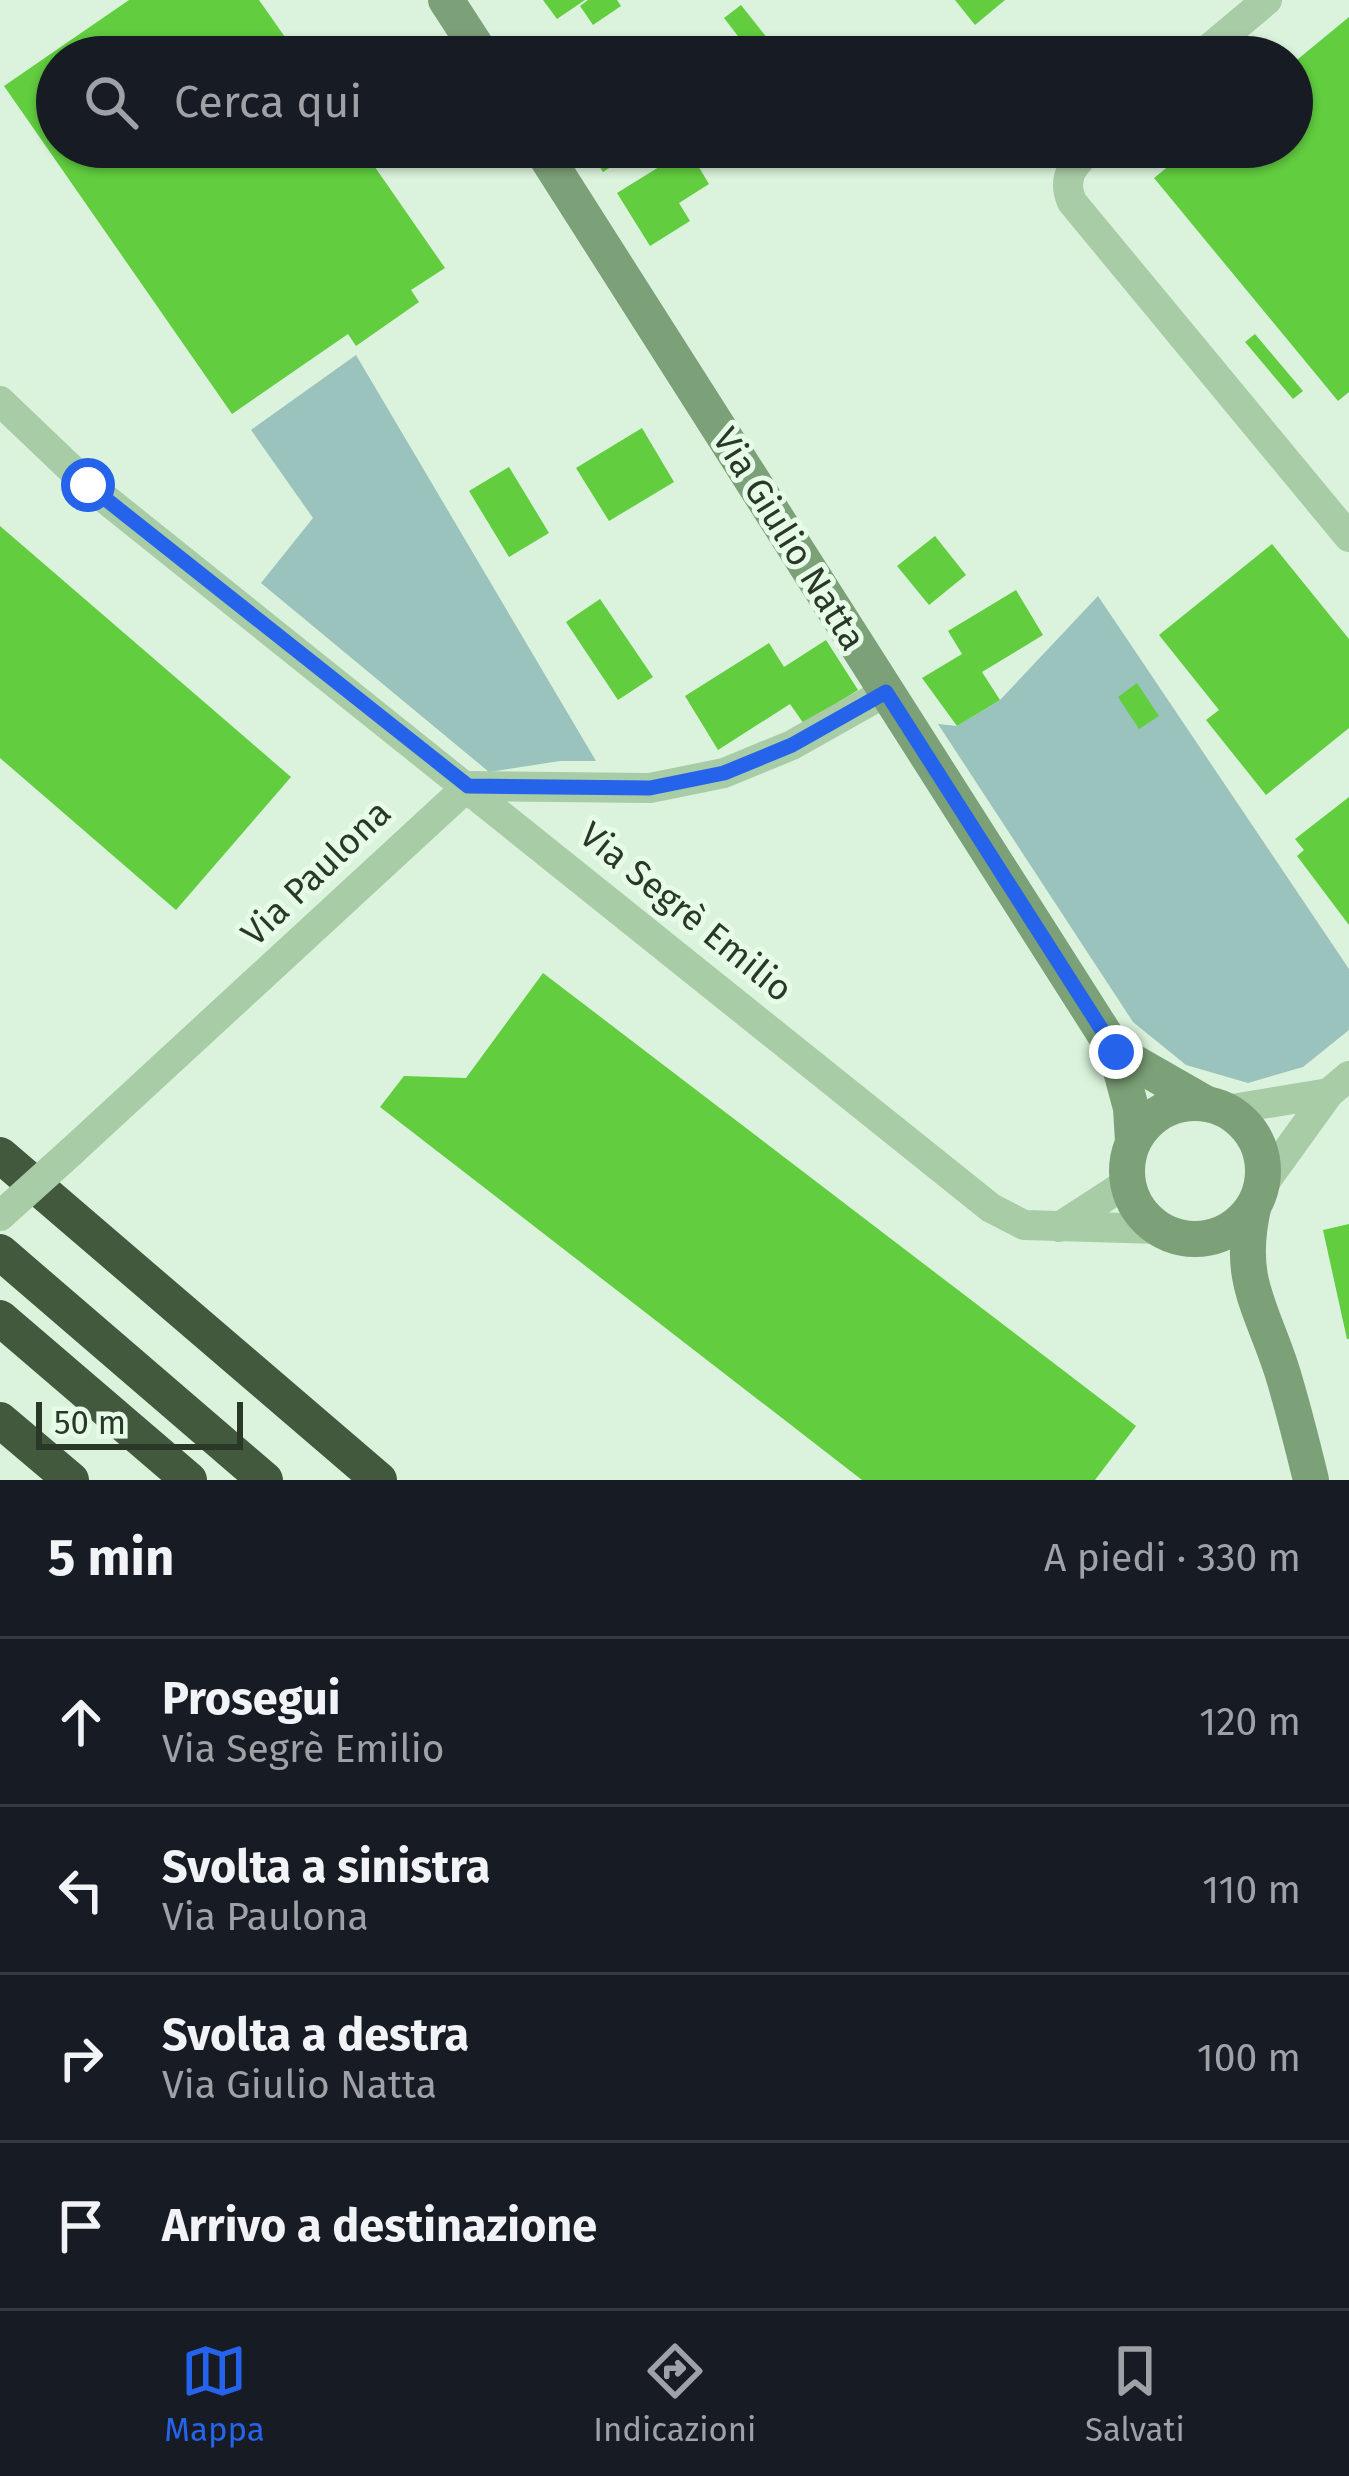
<!DOCTYPE html>
<html lang="it">
<meta charset="utf-8">
<style>
body{margin:0;font-family:"Fira Sans",sans-serif;background:#242831;color:#f1f3f6}
.scale{position:absolute;left:36px;bottom:30px;width:207px;box-sizing:border-box;padding-left:12px;border:6px solid #2a3827;border-top:0;font-size:33px;line-height:42px;white-space:nowrap;color:#2a3827;-webkit-text-stroke:9px #e7fbe9;paint-order:stroke}
.stop{position:absolute;width:36px;height:36px;margin:-27px;border:9px solid #2563eb;border-radius:50%;background:#fff}
.stop.end{background:#2563eb;border-color:#fff;box-shadow:0 3px 12px #0008}
.list{margin:0;padding:0;list-style:none}
h2{display:flex;justify-content:space-between;align-items:center;height:156px;margin:0;padding:0 48px;font-size:51px}
h2 small{font-size:39px;font-weight:400;color:#9ea1a6}
.list li{display:grid;grid-template-columns:78px 1fr auto;gap:36px;align-items:center;box-sizing:border-box;height:168px;padding:0 48px;border-top:3px solid #363941}
.list b{display:block;font-size:45px;white-space:nowrap}
.list p{margin:0;font-size:39px;white-space:nowrap;color:#9ea1a6}
.list em{font-size:39px;font-style:normal;color:#9ea1a6}
.icon{flex:none;width:66px;height:66px;fill:none;stroke:currentColor;stroke-width:2;stroke-linecap:round;stroke-linejoin:round}
.map{position:relative;flex:none;width:1349px;height:1480px;overflow:hidden}
.search{position:absolute;background:#171b24;box-shadow:0 3px 9px #0004;left:36px;right:36px;top:36px;height:132px;display:flex;align-items:center;gap:30px;box-sizing:border-box;padding:0 42px;border-radius:66px;color:#9ea1a6;font-size:45px}
.sheet{height:828px;background:#171b24}
nav{display:flex;justify-content:space-around;align-items:center;box-sizing:border-box;height:168px;border-top:3px solid #363941;background:#171b24;font-size:33px;color:#9ea1a6}
nav a{display:grid;justify-items:center;gap:6px}
nav .on{color:#2563eb}
.map>svg:first-child{display:block}
.green{fill:#9ac3bd}
.building{fill:#61cd3f}
.lines{fill:none;stroke-linecap:round;stroke-linejoin:round}
.street{stroke:#a7cca6;stroke-width:30}
.secondary{stroke:#7ca077;stroke-width:36}
.highway{stroke:#43593e;stroke-width:36}
.street-bridge{stroke:#a7cca6;stroke-width:30}
.route{stroke:#2563eb;stroke-width:15}
.labels{text-anchor:middle;dominant-baseline:central;stroke-width:10;stroke-linejoin:round;paint-order:stroke}
.street-label{font-size:36px;fill:#2a3827;stroke:#e7fbe9}
</style>
<div class="map">
<svg width="1349" height="1480" viewBox="0 0 1349 1480">
<rect width="100%" height="100%" fill="#dbf3dc"/>
<g class="green">
<polygon points="356,355 596,761 560,761 489,772 261,583 313,518 251,430"/>
<polygon points="1098,596 1349,969 1349,1030 1303,1067 1248,1083 1186,1065 1133,1022 938,724 957,726 1000,700"/>
</g>
<g class="building">
<polygon points="129,0 259,0 299,57 57,57 57,147 361,147 445,268 411,290 419,302 356,346 348,334 232,414 4,86"/>
<polygon points="543,0 585,0 557,19"/>
<polygon points="588,0 617,0 621,6 593,25 580,6"/>
<polygon points="955,0 1005,0 975,25"/>
<polygon points="741,5 768,39 751,53 724,18"/>
<polygon points="1349,17 1349,392 1338,401 1154,178 1192,147 1292,147 1292,64"/>
<polygon points="722,39 732,57 689,57"/>
<polygon points="587,147 631,147 634,152 603,172"/>
<polygon points="688,149 709,184 679,203 690,221 650,246 617,193"/>
<polygon points="1255,334 1303,391 1293,399 1245,342"/>
<polygon points="642,428 674,482 609,521 576,468"/>
<polygon points="509,467 549,533 509,557 469,491"/>
<polygon points="0,526 291,777 176,910 0,758"/>
<polygon points="935,536 966,575 929,605 897,566"/>
<polygon points="1272,544 1349,639 1349,728 1266,795 1206,720 1219,710 1159,635"/>
<polygon points="1016,590 1043,635 982,672 1000,700 957,726 922,678 962,654 948,631"/>
<polygon points="600,599 653,677 618,700 566,622"/>
<polygon points="826,640 858,690 804,724 790,704 718,750 685,696 769,643 784,667"/>
<polygon points="1137,683 1159,716 1139,729 1118,697"/>
<polygon points="1349,797 1349,925 1297,856 1304,850 1295,839"/>
<polygon points="543,973 1136,1426 1095,1480 862,1480 380,1107 404,1076 466,1078"/>
<polygon points="1349,1224 1349,1339 1347,1339 1323,1230"/>
</g>
<g class="lines">
<g class="street">
<polyline points="1199,57 1267,0"/>
<path d="M 1093,147 C 1074,163 1061,177 1072,202 L 1349,537"/>
<polyline points="0,401 88,485 991,1208 1024,1225 1159,1229"/>
<polyline points="1226,1110 1329,1093"/>
<polyline points="71,1152 468,786 650,788 724,773 792,745 886,692"/>
<polyline points="1262,1186 1329,1093 1349,1076"/>
<polyline points="1059,1227 1127,1183"/>
</g>
<g class="secondary">
<polyline points="446,0 483,57"/>
<polyline points="540,147 1116,1052 1131,1108 1133,1141"/>
<polyline points="1116,1052 1205,1103"/>
<circle cx="1195" cy="1171" r="68"/>
<path d="M 1253,1208 C 1237,1280 1261,1306 1282,1371 C 1293,1407 1302,1443 1311,1480"/>
</g>
<g class="highway">
<polyline points="0,1155 379,1480"/>
<polyline points="0,1252 265,1480"/>
<polyline points="0,1318 189,1480"/>
<polyline points="0,1420 71,1480"/>
</g>
<polyline class="street-bridge" points="0,1216 71,1152"/>
</g>
<g class="lines">
<polyline class="route" points="88,485 468,786 650,788 724,773 792,745 886,692 1116,1052"/>
</g>
<g class="labels">
<g class="street-label">
<text transform="translate(789 539) rotate(58)">Via Giulio Natta</text>
<text transform="translate(316 873) rotate(-44)">Via Paulona</text>
<text transform="translate(686 912) rotate(39)">Via Segrè Emilio</text>
</g>
</g>
</svg>
<div class="scale">50 m</div>
<div class="stop" style="left:88px;top:485px"></div>
<div class="stop end" style="left:1116px;top:1052px"></div>
<div class="search"><svg class="icon" aria-label="search" viewBox="0 0 24 24"><circle cx="10" cy="10" r="6"/><path d="M15 15l6 6"/></svg>Cerca qui</div>
</div>
<section class="sheet">
<h2>5 min<small>A piedi · 330 m</small></h2>
<ul class="list">
<li><svg class="icon" aria-label="ahead" viewBox="0 0 24 24"><path d="M12 20V5M6 11l6-6 6 6"/></svg><div><b>Prosegui</b><p>Via Segrè Emilio</p></div><em>120 m</em></li>
<li><svg class="icon" aria-label="left" viewBox="0 0 24 24"><path d="M17 20v-9H6M10 6l-5 5 5 5"/></svg><div><b>Svolta a sinistra</b><p>Via Paulona</p></div><em>110 m</em></li>
<li><svg class="icon" aria-label="right" viewBox="0 0 24 24"><path d="M7 20v-9h11M14 6l5 5-5 5"/></svg><div><b>Svolta a destra</b><p>Via Giulio Natta</p></div><em>100 m</em></li>
<li><svg class="icon" aria-label="arrive" viewBox="0 0 24 24"><path d="M6 21V4h12l-3 4 3 4H6"/></svg><div><b>Arrivo a destinazione</b></div></li>
</ul>
</section>
<nav>
<a class="on"><svg class="icon" aria-label="map" viewBox="0 0 24 24"><path d="M3 6l6-2 6 2 6-2v14l-6 2-6-2-6 2zM9 4v14M15 6v14"/></svg>Mappa</a>
<a><svg class="icon" aria-label="directions" viewBox="0 0 24 24"><path d="M12 3l9 9-9 9-9-9zM9 14v-3h6M13 9l2 2-2 2"/></svg>Indicazioni</a>
<a><svg class="icon" aria-label="saved" viewBox="0 0 24 24"><path d="M7 4h10v16l-5-4-5 4z"/></svg>Salvati</a>
</nav>
